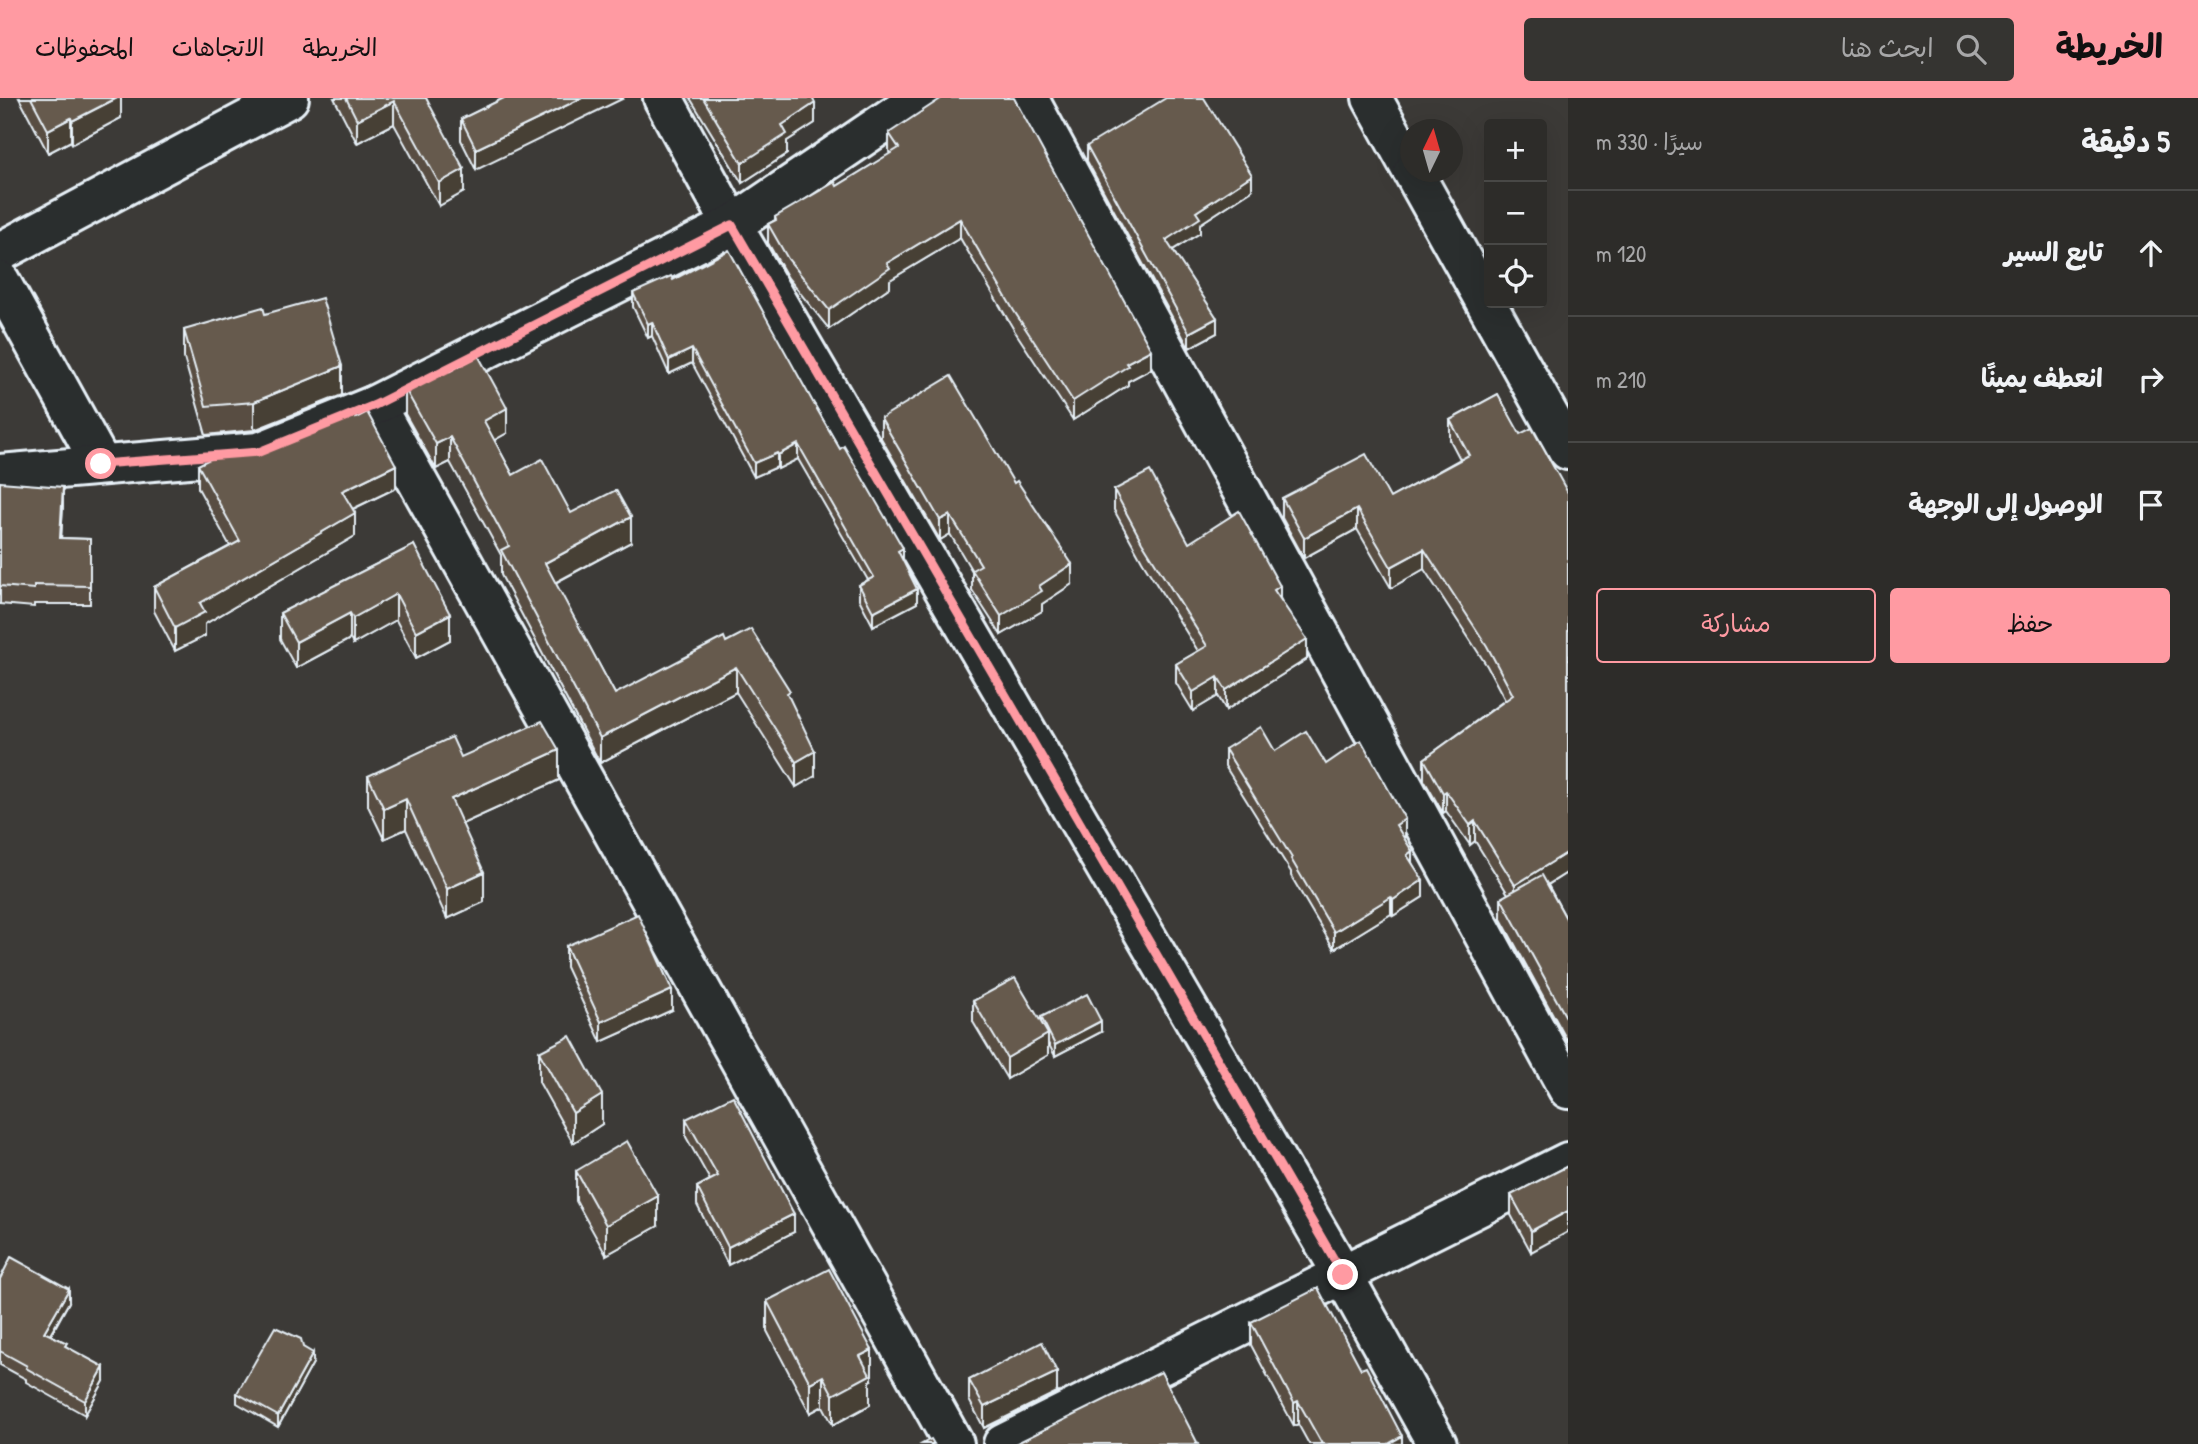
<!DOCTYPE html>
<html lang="ar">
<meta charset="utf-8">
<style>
body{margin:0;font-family:"Patrick Hand","Playpen Sans Arabic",sans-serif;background:#353431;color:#f1f3f6;direction:rtl}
.controls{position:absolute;right:21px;top:21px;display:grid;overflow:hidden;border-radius:7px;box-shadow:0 7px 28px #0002}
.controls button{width:63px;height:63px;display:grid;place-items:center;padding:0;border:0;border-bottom:2px solid #484846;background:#2d2c29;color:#f1f3f6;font:35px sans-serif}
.compass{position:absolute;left:1400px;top:21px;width:63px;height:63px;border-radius:50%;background:#2d2c29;box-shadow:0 7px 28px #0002;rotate:5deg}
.stop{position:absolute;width:21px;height:21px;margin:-16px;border:5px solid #ff9aa2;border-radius:50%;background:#fff}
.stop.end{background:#ff9aa2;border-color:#fff;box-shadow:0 2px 7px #0008}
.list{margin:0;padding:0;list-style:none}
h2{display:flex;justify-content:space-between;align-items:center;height:91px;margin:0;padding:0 28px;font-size:30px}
h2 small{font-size:23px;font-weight:400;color:#a7a7a8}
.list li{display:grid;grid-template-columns:46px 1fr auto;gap:21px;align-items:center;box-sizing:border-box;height:126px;padding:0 28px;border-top:2px solid #484846}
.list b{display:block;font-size:26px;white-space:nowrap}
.list em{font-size:23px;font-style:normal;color:#a7a7a8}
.actions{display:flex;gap:14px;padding:21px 28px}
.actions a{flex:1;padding:16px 0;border:2px solid #ff9aa2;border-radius:7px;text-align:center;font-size:24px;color:#ff9aa2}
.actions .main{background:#ff9aa2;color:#111}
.icon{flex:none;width:38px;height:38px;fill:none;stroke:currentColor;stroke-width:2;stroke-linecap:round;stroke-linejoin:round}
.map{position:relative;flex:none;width:1568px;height:1346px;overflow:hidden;direction:ltr}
header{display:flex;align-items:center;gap:42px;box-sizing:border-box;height:98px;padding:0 35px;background:#ff9aa2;color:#111}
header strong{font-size:33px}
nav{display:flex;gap:38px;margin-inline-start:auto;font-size:24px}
.search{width:490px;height:63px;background:#353431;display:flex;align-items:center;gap:18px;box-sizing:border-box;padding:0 24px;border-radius:7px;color:#a7a7a8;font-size:26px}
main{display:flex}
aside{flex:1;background:#2d2c29}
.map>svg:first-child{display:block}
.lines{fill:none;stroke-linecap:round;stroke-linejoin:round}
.street-casing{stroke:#e8f1f8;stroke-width:44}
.street{stroke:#2a2d2e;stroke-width:38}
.wall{fill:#584d42;stroke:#e8f1f8;stroke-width:2}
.shaded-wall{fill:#473f36;stroke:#e8f1f8;stroke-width:2}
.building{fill:#665a4d;stroke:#e8f1f8;stroke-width:2}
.route{stroke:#ff9aa2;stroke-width:9}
</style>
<header>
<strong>الخريطة</strong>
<div class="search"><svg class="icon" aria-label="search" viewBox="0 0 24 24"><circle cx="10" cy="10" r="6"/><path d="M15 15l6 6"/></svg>ابحث هنا</div>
<nav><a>الخريطة</a><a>الاتجاهات</a><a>المحفوظات</a></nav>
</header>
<main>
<aside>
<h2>5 دقيقة<small>سيرًا · 330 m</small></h2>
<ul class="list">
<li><svg class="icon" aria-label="ahead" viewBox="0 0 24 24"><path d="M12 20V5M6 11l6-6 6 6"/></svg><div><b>تابع السير</b></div><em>120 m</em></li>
<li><svg class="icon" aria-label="right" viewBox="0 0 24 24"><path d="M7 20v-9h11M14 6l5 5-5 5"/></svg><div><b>انعطف يمينًا</b></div><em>210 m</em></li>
<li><svg class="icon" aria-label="arrive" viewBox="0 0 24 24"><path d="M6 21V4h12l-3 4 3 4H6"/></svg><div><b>الوصول إلى الوجهة</b></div></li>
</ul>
<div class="actions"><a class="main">حفظ</a><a>مشاركة</a></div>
</aside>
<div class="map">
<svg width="1568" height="1346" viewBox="0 0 1568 1346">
<rect width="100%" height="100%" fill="#3c3a37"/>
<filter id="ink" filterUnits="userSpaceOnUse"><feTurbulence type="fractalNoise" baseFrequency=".0143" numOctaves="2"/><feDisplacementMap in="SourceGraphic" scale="14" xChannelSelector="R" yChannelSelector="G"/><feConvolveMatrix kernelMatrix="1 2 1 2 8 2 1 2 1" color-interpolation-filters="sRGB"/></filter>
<g filter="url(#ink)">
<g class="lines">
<g class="street-casing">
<g id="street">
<polyline points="663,0 732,127 1343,1177 1437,1346"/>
<polyline points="1028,0 1568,991"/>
<polyline points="1372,0 1410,69"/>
<polyline points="1413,74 1568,352"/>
<polyline points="0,154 289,0"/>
<polyline points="0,183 101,366"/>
<polyline points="375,307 954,1346"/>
<polyline points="0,376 259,354 375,307 732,127 920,0"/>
<polyline points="1003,1346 1568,1064"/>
</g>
</g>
<use href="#street" class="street"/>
</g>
<g class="wall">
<polygon points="19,0 121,0 121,20 72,46 71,43 48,55"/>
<polygon points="334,0 426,0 464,94 439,108 394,26 357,45"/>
<polygon points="504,0 476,72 461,42 461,21"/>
<polygon points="690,0 812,0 815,25 787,43 787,56 742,85"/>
<polygon points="889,35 1151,271 1128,283 1128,287 1073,322 1014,232 960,140 890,182 890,189 829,231 788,180 768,145 768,126 775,122 775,119 837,88 890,56 889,54"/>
<polygon points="1087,48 1252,92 1200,126 1200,135 1173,152 1217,235 1189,250 1087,63"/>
<polygon points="673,182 814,306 903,463 917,505 873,528 859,501 859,487 868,482 798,361 778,371 777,369 754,379 692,265 669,276 652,238 648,240 633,209 633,195"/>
<polygon points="265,216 342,297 254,332 206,337 184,260 184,232"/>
<polygon points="450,273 507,335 494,342 513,377 571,415 631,444 555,485 615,596 726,544 790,602 815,678 796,689 736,594 600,665 599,663 501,477 501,457 450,364 436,371 405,316 405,291"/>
<polygon points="1498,296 1568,774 1548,787 1568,824 1568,944 1501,821 1501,800 1508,796 1475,743 1470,747 1446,713 1443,715 1424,682 1424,661 1505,602 1487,568 1424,471 1391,490 1357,431 1304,460 1282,420 1282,400 1390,400 1460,361 1450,342 1450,322"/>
<polygon points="356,320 396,390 353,411 355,438 205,526 205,538 175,553 154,513 154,489 230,448 198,390 198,367 267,351"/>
<polygon points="881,320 1072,486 1042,506 1042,513 1001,537 972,492 972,473 950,436 940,442 881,340"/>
<polygon points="0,384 63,407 61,440 90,441 90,506 34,506 34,509 0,506"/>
<polygon points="1114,392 1189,445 1280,500 1307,561 1226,612 1218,598 1193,613 1176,585 1176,566 1198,553 1142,463 1114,412"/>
<polygon points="414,447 450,542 416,560 396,522 353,546 350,541 296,570 280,541 280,515"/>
<polygon points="1225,651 1275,653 1326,666 1405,738 1404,739 1423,799 1393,818 1391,816 1334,851 1291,778 1291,774 1225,668"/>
<polygon points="461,659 559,682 462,726 484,804 447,821 406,731 384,741 368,708 368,678"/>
<polygon points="566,848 672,912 601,944 566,869"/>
<polygon points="973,903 1041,924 1041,919 1101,934 1055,958 1048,945 1048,957 1007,981 973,924"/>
<polygon points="539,954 602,1026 573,1045 539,984"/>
<polygon points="686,1021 794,1134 728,1167 697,1107 697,1089 710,1082 686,1039"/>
<polygon points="1568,1068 1531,1154 1511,1117 1511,1097"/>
<polygon points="576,1073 658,1128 606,1157 576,1103"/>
<polygon points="0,1181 69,1204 51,1237 67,1249 104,1283 85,1317 26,1284 26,1281 0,1267"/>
<polygon points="767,1203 872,1282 870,1283 870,1307 833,1327 823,1308 810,1315 767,1233"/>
<polygon points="1251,1224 1402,1346 1309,1346 1298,1326 1294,1328 1251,1247"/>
<polygon points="313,1265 278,1329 237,1305 237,1295"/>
<polygon points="969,1282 1057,1294 984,1330 969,1302"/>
</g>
<g class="shaded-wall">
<polygon points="117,0 121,0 121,20 72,46 72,23"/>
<polygon points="582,0 624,0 476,72 476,51"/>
<polygon points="394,3 394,26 357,45 357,22"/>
<polygon points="815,5 815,25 787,43 787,56 742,85 742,65 782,27"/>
<polygon points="71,20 71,43 48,55 48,32"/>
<polygon points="464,71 464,94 439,108 439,85"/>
<polygon points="1252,77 1252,92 1200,126 1200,135 1166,156 1166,142 1196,114"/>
<polygon points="960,121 960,140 890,182 890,189 829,231 829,212 887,165"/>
<polygon points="1217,220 1217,235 1189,250 1189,235"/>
<polygon points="652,224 652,238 648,240 648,226"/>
<polygon points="692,251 692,265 669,276 669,262"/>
<polygon points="1151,252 1151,271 1128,283 1128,287 1073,322 1073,303 1126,265"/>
<polygon points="342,268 342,297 254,332 254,304"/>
<polygon points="507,310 507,335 484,348 484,323"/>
<polygon points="450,339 450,364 436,371 436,346"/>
<polygon points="798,346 798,361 778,371 778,357"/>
<polygon points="777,355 777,369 754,379 754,365"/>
<polygon points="396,367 396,390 342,416 342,393"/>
<polygon points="63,389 63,407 60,459 60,440"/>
<polygon points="1357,411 1357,431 1304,460 1304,440"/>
<polygon points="355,415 355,438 205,526 205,538 175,553 175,530 200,505"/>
<polygon points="950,417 950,436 940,442 940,422"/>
<polygon points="631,419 631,444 545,490 545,465"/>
<polygon points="903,450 903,464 898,453"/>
<polygon points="1424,451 1424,471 1391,490 1391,469"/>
<polygon points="1072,466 1072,486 1042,506 1042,513 1001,537 1001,518 1039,488"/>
<polygon points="1280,488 1280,508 1274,492"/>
<polygon points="917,491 917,505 873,528 873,514"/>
<polygon points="396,496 396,522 353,546 353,520"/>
<polygon points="350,515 350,541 296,570 296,544"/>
<polygon points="450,516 450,542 416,560 416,534"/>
<polygon points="1307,541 1307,561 1226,612 1226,592"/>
<polygon points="736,569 736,594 600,665 600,640"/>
<polygon points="1218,579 1218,598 1193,613 1193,594"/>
<polygon points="559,652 559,682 451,731 451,701"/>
<polygon points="815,653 815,678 796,689 796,664"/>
<polygon points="1446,693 1446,713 1443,715 1443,695"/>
<polygon points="406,701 406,731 384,741 384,711"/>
<polygon points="1405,721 1405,738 1396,744 1396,727"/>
<polygon points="1475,723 1475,743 1470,747 1470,727"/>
<polygon points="1412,753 1412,770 1407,757"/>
<polygon points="1568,754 1568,774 1515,807 1515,787"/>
<polygon points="484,774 484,804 447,821 447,791"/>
<polygon points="1423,782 1423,799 1393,818 1393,802"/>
<polygon points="1391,799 1391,816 1334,851 1334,834"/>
<polygon points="672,892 672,912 601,944 601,924"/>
<polygon points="1101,923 1101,934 1055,958 1055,947"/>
<polygon points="1048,936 1048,957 1007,981 1007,960"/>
<polygon points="602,997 602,1026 573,1045 573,1015"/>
<polygon points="658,1098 658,1128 606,1157 606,1127"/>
<polygon points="1568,1113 1568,1134 1531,1154 1531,1133"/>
<polygon points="794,1116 794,1134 728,1167 728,1149"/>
<polygon points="69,1191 69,1204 44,1247 44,1234"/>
<polygon points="872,1252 872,1282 870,1283 870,1307 833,1327 833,1297 860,1258"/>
<polygon points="313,1255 313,1265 278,1329 278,1318"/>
<polygon points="104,1269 104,1283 85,1317 85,1303"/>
<polygon points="1057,1274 1057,1294 984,1330 984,1309"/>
<polygon points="823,1278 823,1308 810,1315 810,1285"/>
<polygon points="1298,1303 1298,1326 1294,1328 1294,1305"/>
<polygon points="1402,1338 1402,1346 1388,1346"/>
</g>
<g class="building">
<polygon points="31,0 117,0 72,23 71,20 48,32"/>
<polygon points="346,0 426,0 464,71 439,85 394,3 357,22"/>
<polygon points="504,0 582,0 476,51 461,21"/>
<polygon points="703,0 812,0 815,5 782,27 787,36 742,65"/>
<polygon points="942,0 1014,0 1151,252 1126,265 1128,268 1073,303 1014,213 960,121 887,165 890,170 829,212 788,161 768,126 776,122 775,119 835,84 837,88 899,50 889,35"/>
<polygon points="1166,0 1204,0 1252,77 1196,114 1200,120 1166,142 1217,220 1189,235 1087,48"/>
<polygon points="729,152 814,306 840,351 844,348 903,450 898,453 917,491 873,514 859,487 874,479 798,346 778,357 777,355 754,365 692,251 669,262 652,224 648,226 633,195 671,178 673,182"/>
<polygon points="322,200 342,268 254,304 206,308 184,232 263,209 265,216"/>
<polygon points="478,257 507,310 484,323 513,377 542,361 571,415 616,392 631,419 545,465 615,596 724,539 726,544 751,531 790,593 787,595 815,653 796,664 736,569 600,640 599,638 501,452 509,448 450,339 436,346 405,291 448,270 450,273"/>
<polygon points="951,278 1014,385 1017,383 1072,466 1039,488 1042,493 1001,518 972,472 981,467 950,417 940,422 881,320"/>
<polygon points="1498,296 1520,336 1532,330 1568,395 1568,754 1515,787 1475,723 1470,727 1446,693 1443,695 1424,661 1513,597 1487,548 1424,451 1391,469 1357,411 1304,440 1282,400 1366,356 1390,400 1469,357 1450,322"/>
<polygon points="367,314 396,367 342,393 355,415 200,505 205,514 175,530 154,489 240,443 198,367 219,356 267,351 355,316 356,320"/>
<polygon points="1150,373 1189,445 1239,413 1280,488 1274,492 1307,541 1226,592 1218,579 1193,594 1176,566 1207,548 1142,444 1114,392"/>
<polygon points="0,384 63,389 60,440 90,441 90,488 34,487 34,491 0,488"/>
<polygon points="414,447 450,516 416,534 396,496 353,520 350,515 296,544 280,515"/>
<polygon points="542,623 559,652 451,701 484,774 447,791 406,701 384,711 368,678 452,639 461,659"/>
<polygon points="1261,629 1275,653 1306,633 1326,666 1361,642 1405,721 1396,727 1412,753 1407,757 1423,782 1393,802 1391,799 1334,834 1291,761 1292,760 1225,651"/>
<polygon points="1542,777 1568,824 1568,923 1501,800"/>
<polygon points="638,816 672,892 601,924 566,848"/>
<polygon points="1015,880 1048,936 1007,960 973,903"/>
<polygon points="1087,896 1101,923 1055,947 1041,919"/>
<polygon points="570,938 602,997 573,1015 539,954"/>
<polygon points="733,998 794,1116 728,1149 697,1089 718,1078 686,1021"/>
<polygon points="627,1043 658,1098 606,1127 576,1073"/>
<polygon points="1568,1068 1568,1113 1531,1133 1511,1097"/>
<polygon points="11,1159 69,1191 44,1234 67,1245 65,1248 104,1269 85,1303 26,1270 27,1268 0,1253 0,1181"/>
<polygon points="829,1171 872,1252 860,1258 870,1277 833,1297 823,1278 810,1285 767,1203"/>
<polygon points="1318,1190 1361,1271 1366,1269 1402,1338 1388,1346 1322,1346 1298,1303 1294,1305 1251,1224"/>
<polygon points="275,1229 301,1241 303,1249 313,1255 278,1318 237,1295"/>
<polygon points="1042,1244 1057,1274 984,1309 969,1282"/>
<polygon points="1161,1274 1198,1346 1015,1346"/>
<polygon points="931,1341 934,1346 922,1346"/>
</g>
</g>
<g class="lines" filter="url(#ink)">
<polyline class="route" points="101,366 259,354 375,307 732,127 1343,1177"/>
</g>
</svg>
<div class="controls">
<button>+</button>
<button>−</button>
<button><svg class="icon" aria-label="locate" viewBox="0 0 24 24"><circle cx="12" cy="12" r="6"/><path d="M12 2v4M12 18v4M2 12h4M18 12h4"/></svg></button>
</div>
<svg class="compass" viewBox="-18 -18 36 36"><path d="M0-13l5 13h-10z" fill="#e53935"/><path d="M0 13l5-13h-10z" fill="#a7a7a8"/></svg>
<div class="stop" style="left:101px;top:366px"></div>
<div class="stop end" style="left:1343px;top:1177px"></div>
</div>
</main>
